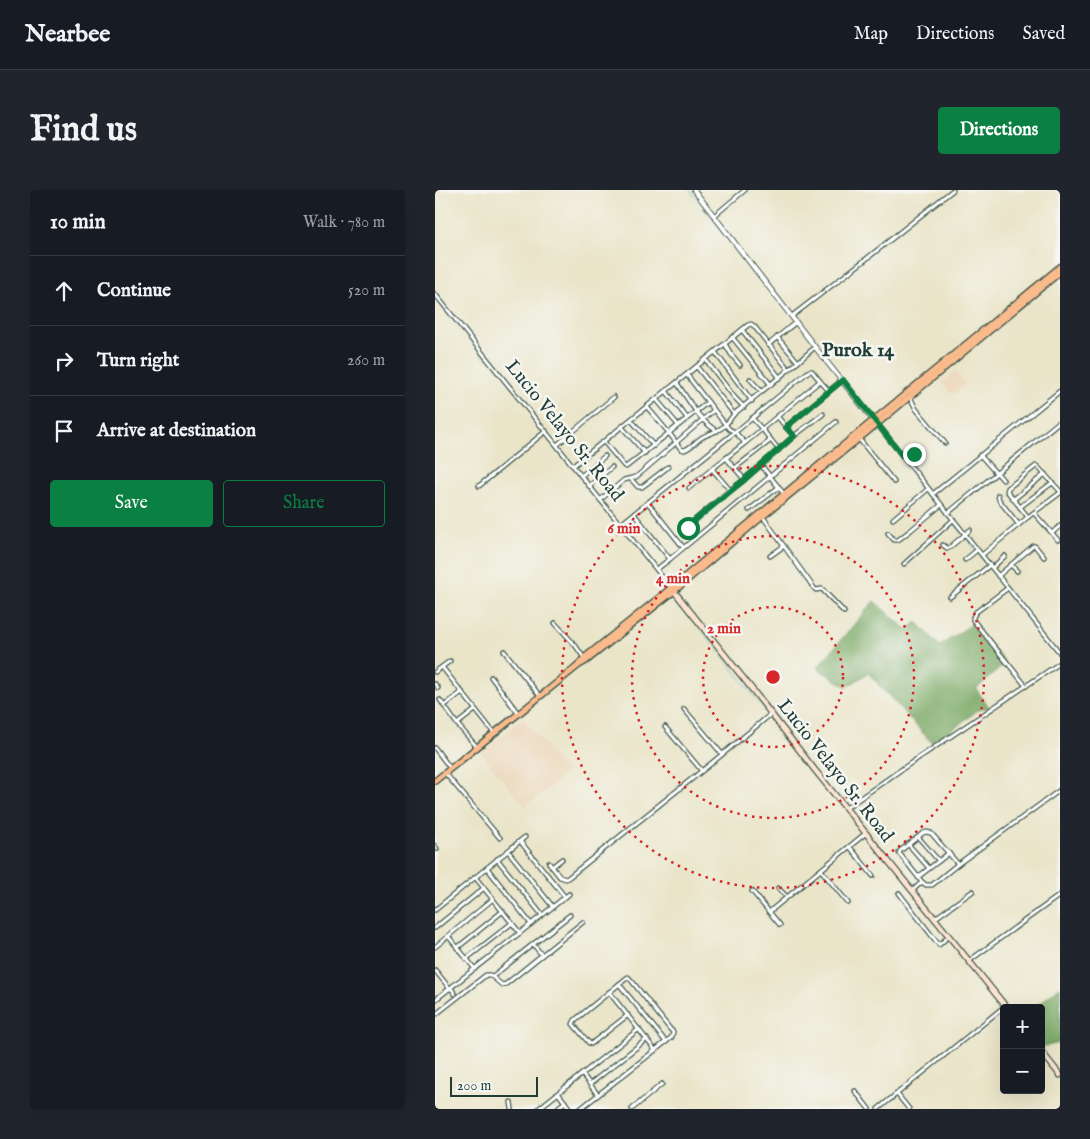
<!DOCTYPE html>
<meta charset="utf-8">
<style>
body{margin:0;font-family:"IM FELL English",serif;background:#20242c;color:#f1f3f6}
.controls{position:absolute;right:15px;bottom:15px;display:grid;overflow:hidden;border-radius:5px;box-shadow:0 5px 20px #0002}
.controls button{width:45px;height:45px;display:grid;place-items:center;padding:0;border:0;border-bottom:1px solid #363941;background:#171b24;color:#f1f3f6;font:25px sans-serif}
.scale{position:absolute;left:15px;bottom:12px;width:88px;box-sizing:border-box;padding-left:5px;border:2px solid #1f3d34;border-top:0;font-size:14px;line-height:18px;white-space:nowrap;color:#1f3d34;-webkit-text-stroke:4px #f6f6f2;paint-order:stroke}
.stop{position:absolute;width:15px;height:15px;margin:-11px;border:4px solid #0b8043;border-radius:50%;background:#fff}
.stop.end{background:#0b8043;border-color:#fff;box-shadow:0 1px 5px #0008}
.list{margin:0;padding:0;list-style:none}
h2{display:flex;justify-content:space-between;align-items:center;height:65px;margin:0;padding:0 20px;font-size:21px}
h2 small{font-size:16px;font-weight:400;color:#9ea1a6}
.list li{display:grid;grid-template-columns:32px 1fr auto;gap:15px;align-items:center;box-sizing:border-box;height:70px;padding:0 20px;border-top:1px solid #363941}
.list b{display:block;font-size:19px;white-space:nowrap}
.list em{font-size:16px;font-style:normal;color:#9ea1a6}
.actions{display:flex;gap:10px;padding:15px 20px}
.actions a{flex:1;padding:11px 0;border:1px solid #0b8043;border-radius:5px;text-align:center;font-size:18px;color:#0b8043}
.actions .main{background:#0b8043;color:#fff}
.icon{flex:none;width:28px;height:28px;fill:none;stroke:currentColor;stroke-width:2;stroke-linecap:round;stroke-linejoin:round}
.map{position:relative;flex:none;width:625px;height:919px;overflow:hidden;border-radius:5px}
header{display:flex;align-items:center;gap:30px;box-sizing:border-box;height:70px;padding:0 25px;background:#171b24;border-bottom:1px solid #363941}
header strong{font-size:24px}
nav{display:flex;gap:28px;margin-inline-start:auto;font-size:18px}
.intro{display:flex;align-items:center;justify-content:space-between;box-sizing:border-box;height:120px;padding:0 30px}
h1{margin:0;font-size:35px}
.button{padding:12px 22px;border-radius:5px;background:#0b8043;color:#fff;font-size:18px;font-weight:700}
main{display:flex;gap:30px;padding:0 30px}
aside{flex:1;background:#171b24;border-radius:5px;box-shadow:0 5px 20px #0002}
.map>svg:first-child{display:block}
.built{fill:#ecd7ba}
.forest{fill:#78a762;stroke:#4c724b}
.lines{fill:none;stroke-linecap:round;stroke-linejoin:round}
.stream{stroke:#4cb8c7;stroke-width:1}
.minor-casing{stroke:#3d564a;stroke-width:5.5}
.tertiary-casing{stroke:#3d564a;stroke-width:6}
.secondary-casing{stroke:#3d564a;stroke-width:7}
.trunk-casing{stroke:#3d564a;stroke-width:8}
.minor{stroke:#fff;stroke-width:3}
.tertiary{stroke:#fff;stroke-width:4}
.secondary{stroke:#fde4d1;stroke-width:4.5}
.trunk{stroke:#fabb8c;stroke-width:5}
.route{stroke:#0b8043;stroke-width:6}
.ring{fill:none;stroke:#d62828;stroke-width:2.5;stroke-dasharray:2.5 5}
.labels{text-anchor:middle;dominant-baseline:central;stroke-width:5;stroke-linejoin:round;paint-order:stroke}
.street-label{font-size:19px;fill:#1f3d34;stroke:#f6f6f2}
.neighbourhood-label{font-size:20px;font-weight:bold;fill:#1f3d34;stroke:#f6f6f2}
.centre{fill:#d62828;stroke:#f6f6f2;stroke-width:2.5}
.ring-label{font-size:15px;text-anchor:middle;font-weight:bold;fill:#d62828;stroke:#f6f6f2;stroke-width:5;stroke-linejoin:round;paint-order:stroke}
</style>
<header>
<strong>Nearbee</strong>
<nav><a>Map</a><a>Directions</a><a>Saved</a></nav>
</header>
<div class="intro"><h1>Find us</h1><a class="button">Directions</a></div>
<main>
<aside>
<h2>10 min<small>Walk · 780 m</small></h2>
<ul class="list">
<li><svg class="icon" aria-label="ahead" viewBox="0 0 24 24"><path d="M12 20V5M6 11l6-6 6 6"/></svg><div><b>Continue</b></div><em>520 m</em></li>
<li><svg class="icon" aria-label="right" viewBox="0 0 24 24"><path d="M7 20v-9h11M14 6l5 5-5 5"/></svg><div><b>Turn right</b></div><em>260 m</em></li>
<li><svg class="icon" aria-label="arrive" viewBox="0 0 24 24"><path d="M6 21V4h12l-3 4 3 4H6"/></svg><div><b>Arrive at destination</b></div></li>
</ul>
<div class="actions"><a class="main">Save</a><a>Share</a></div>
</aside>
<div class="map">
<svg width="625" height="919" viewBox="0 0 625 919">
<rect width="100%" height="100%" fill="#f6f6f2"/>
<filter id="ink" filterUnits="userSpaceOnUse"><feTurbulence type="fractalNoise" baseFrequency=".02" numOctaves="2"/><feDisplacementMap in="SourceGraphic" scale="10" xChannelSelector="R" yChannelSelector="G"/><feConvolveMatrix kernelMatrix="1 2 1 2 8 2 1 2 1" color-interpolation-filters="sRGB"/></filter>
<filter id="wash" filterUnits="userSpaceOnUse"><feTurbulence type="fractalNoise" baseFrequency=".0096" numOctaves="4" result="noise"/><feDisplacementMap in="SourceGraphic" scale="20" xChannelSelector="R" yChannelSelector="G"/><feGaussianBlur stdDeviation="1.12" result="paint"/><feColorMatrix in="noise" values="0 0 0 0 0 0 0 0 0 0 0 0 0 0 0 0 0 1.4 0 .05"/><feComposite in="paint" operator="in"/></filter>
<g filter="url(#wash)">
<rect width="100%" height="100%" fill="#eae5c9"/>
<g class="built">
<polygon points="520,182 531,194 521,203 516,203 507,193"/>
<polygon points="88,528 132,582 90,617 46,563"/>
</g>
<g class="forest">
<polygon points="439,411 472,440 482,432 505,456 537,434 571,473 541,499 554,517 543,520 498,554 433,483 412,497 382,478"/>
<polygon points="625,797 625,853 606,857 606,818 598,818"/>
</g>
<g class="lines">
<g class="stream">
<polyline points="255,0 264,11"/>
<polyline points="267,15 315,76"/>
<polyline points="0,107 50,169"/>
<polyline points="508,319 516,329"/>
<polyline points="518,332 527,343"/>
<polyline points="530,346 540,359"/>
<polyline points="542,362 552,374"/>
<polyline points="244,411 332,522"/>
<polyline points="335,527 349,544"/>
<polyline points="536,777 567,816"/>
<polyline points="606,865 620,882"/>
<polyline points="622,885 625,888"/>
</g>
</g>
</g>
<g filter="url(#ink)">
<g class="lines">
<g class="minor-casing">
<g id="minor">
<polyline points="279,26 310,0"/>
<polyline points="0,104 237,399"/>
<polyline points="357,126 430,70 518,0"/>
<polyline points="307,140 345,188"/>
<polyline points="297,147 336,195"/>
<polyline points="290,154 296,164 305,175"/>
<polyline points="333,155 361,132"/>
<polyline points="280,162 317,211"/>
<polyline points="271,170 300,208 309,217"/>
<polyline points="363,172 380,157"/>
<polyline points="262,177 299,224"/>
<polyline points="315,189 327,202"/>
<path d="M 242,193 C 253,209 264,231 282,241"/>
<polyline points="231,201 252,228"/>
<polyline points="394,201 407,190"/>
<polyline points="475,207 481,219 510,253"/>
<polyline points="221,209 243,235"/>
<path d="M 212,217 L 234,243 L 246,259 L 249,260 C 256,258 260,252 266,248 C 273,243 285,242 291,234 C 294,231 296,228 299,224 L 363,172 L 342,147"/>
<polyline points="342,226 351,237"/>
<polyline points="317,228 327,239 310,253 300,242 303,240 374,181 377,181 385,191 327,239 344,260"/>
<polyline points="196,230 219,256"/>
<polyline points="442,234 625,463"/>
<polyline points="187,237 210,263"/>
<polyline points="359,246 351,237 394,201 385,191"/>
<polyline points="424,249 459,292"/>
<polyline points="169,252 189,276 191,277 273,212"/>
<polyline points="310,253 291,268 309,289 326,275"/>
<polyline points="122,255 179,207"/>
<polyline points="545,265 561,283"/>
<polyline points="291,268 277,279 295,300 309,290"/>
<polyline points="471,270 479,264 483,259"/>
<polyline points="138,276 313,135 316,134 319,136 354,180"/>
<polyline points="300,278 336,250"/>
<polyline points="562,283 568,290"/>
<polyline points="146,286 170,266"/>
<polyline points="196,289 203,297 207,297 233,277"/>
<polyline points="44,296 111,241"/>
<polyline points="154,296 177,277"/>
<polyline points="254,298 277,279"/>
<polyline points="349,304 326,275 359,246 388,224"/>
<polyline points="498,304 625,201"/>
<polyline points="563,305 564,310 584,335"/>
<polyline points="579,309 610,284"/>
<polyline points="165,310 189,290 201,287 279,220 252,185"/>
<polyline points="213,313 248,357"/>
<polyline points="585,317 617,293"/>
<polyline points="314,320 344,297"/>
<polyline points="513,323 625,231"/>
<polyline points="599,323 623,350"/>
<polyline points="199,324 235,369 401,232"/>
<polyline points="328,327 379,398 381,400 387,399 409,422"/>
<polyline points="593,327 572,301 573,298 601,276 603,277 625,301"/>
<polyline points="458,329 493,299"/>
<polyline points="185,335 300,242 294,239 279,220"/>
<polyline points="453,343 459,350 463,350 476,340 506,315"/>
<polyline points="617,343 625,336"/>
<polyline points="259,348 253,340 254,335 295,300"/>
<polyline points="508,355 512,358 514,358 535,340"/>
<polyline points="547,365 593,327 625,303"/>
<polyline points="335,366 349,356"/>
<polyline points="530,370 542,360"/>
<polyline points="469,374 518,330"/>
<polyline points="576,375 582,381"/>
<polyline points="557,378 570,366"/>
<polyline points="222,379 235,369"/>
<polyline points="563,386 598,356 600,356 609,367"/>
<polyline points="573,398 541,422 538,427 538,430 591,496"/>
<polyline points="515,407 555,375"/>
<polyline points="120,433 140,455 149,468"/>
<polyline points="69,461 105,506"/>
<polyline points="7,477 59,543"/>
<polyline points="0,482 15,471"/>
<polyline points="56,487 83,523"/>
<polyline points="0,494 3,498"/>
<polyline points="5,510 22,534 42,557"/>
<polyline points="9,516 27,502"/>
<polyline points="249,519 287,564"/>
<polyline points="22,534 40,520"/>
<polyline points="230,537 267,581"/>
<polyline points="0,558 15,578"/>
<polyline points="10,583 65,648"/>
<polyline points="411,618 467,579 625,473"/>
<polyline points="483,647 504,671"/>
<polyline points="85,651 130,707"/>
<polyline points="473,654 494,678"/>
<polyline points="0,656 2,659"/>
<polyline points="415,657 438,686"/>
<polyline points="73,661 118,717"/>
<polyline points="62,669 107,725"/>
<polyline points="114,673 125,687 131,689 134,687 278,572 336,524"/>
<polyline points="117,677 127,669"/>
<polyline points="52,678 96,734"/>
<polyline points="386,680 413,713"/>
<polyline points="40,687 85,743"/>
<polyline points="483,687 514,663"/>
<polyline points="487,692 464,663 465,661 488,643 491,642 496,643 523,674"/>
<polyline points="343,698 352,707"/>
<polyline points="317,701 345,735"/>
<polyline points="477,701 487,692 491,695 497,695 523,674 625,600"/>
<polyline points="464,703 504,755 514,746"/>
<polyline points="0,720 90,647"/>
<polyline points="334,722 431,643"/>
<polyline points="499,729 538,701"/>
<polyline points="0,738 49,698"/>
<polyline points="13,746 40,779"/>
<polyline points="98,754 107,765"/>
<polyline points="0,757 58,709"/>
<polyline points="22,758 68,721"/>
<polyline points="31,769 77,733"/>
<polyline points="534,771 625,705"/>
<polyline points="0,780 15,799"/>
<polyline points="58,786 135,725"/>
<polyline points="184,794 231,852"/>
<polyline points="16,798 20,804"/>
<polyline points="174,802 220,860"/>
<polyline points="0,810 134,704"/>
<polyline points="0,825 51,785 55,785 67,795 71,794 148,732"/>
<polyline points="147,884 163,905"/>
<polyline points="155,894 212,849"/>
<polyline points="420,901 434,919"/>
<polyline points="123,903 135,919"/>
<polyline points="462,904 474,919"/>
<polyline points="76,912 77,919"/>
<polyline points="103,919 204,839"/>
<polyline points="121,919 130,912"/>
<polyline points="145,919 237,847 238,842 235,839 196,790 193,787 140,830 138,834 154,853 156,854 193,825"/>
<polyline points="197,919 227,894"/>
<polyline points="443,919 570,816"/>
</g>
</g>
<g class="tertiary-casing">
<polyline id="tertiary" points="259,0 380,157 439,231"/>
</g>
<g class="secondary-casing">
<g id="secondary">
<polyline points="239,401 313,494 379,579 572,818"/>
<polyline points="606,861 625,885"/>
</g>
</g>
<g class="trunk-casing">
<g id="trunk">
<polyline points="144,474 149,468 236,398 383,276 625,77"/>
<polyline points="0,591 144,475 151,471 239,401 328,326 442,234 625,82"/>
</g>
</g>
<use href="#minor" class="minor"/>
<use href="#tertiary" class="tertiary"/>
<use href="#secondary" class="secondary"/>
<use href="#trunk" class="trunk"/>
</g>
</g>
<g class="lines" filter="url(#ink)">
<polyline class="route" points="253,338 254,335 309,290 359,246 351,237 408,190 471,270 479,264"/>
</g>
<g class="ring">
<circle cx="338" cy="487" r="70"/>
<circle cx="338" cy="487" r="141"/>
<circle cx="338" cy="487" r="211"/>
</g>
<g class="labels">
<g class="street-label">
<text transform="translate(129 241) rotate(51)">Lucio Velayo Sr. Road</text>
<text transform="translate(400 581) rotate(52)">Lucio Velayo Sr. Road</text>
</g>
<g class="neighbourhood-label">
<text x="423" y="160">Purok 14</text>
</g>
</g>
<circle cx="338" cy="487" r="8" class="centre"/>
<g class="ring-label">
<text x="189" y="343">6 min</text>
<text x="238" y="393">4 min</text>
<text x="289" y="443">2 min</text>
</g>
</svg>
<div class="controls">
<button>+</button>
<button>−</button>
</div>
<div class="scale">200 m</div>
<div class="stop" style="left:253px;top:338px"></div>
<div class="stop end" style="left:479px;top:264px"></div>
</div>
</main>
